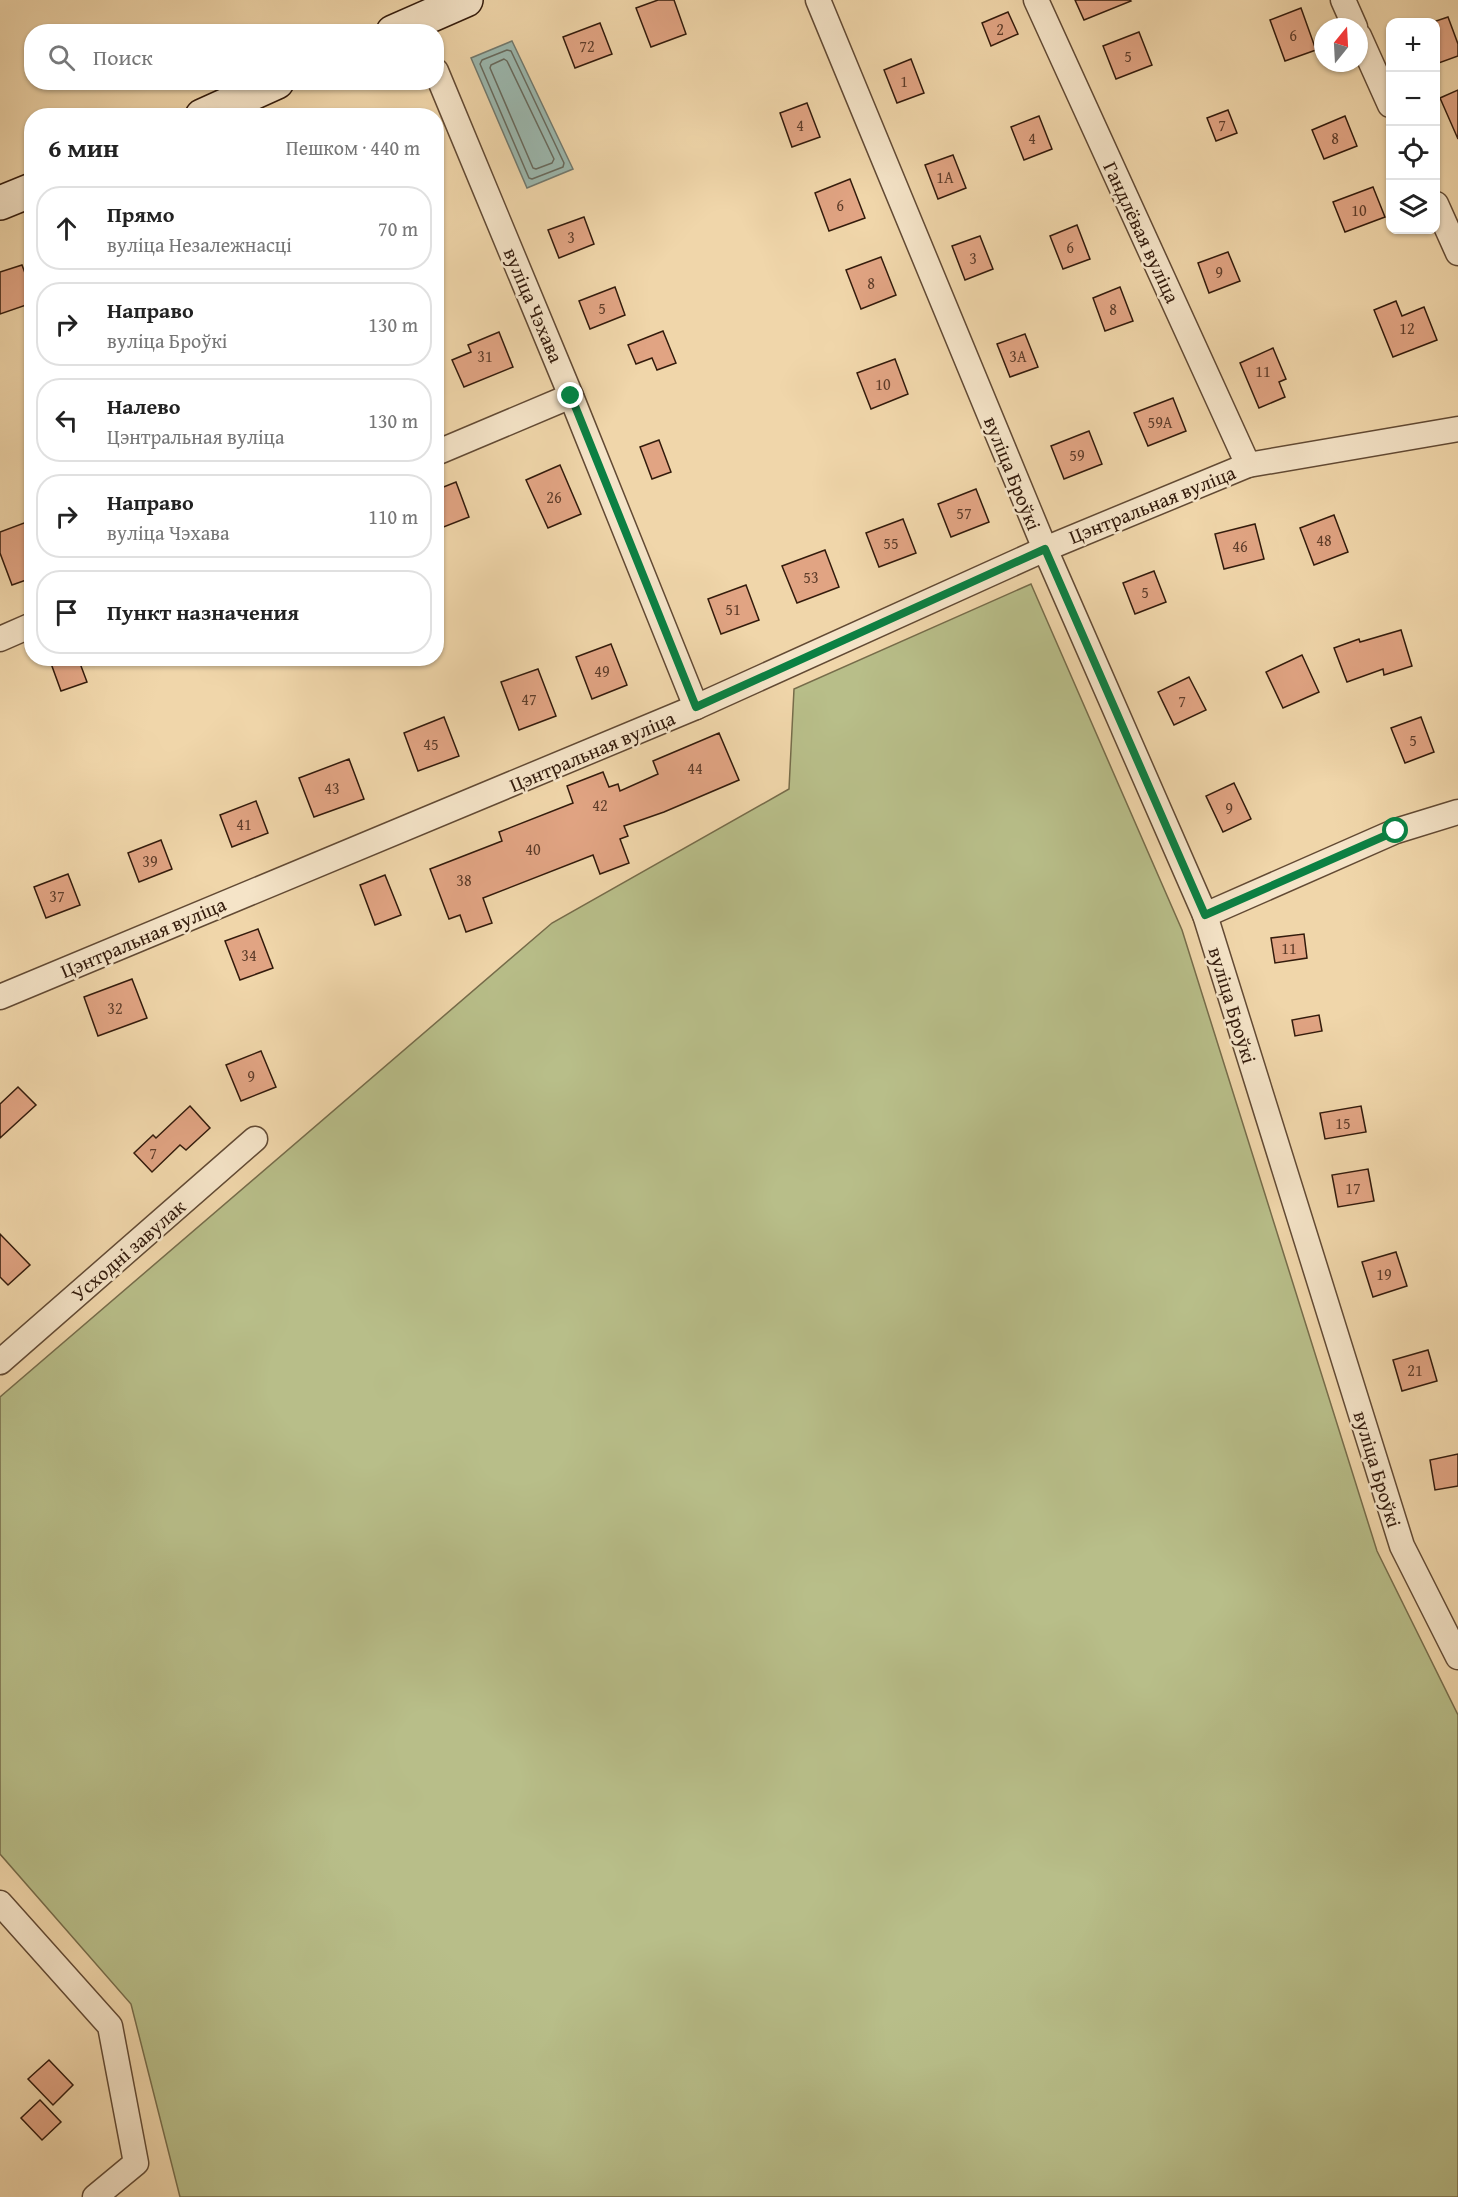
<!DOCTYPE html>
<html lang="ru">
<meta charset="utf-8">
<style>
body{margin:0;font-family:"Gentium Book Plus",serif;background:#f2f2f2;color:#222}
.controls{position:absolute;right:18px;top:18px;display:grid;overflow:hidden;border-radius:12px;box-shadow:0 2px 4px #0004}
.controls button{width:54px;height:54px;display:grid;place-items:center;padding:0;border:0;border-bottom:2px solid #e0e0e0;background:#fff;color:#222;font:30px sans-serif}
.compass{position:absolute;left:1314px;top:18px;width:54px;height:54px;border-radius:50%;background:#fff;box-shadow:0 2px 4px #0004;rotate:18deg}
.stop{position:absolute;width:18px;height:18px;margin:-14px;border:4px solid #0b8043;border-radius:50%;background:#fff}
.stop.end{background:#0b8043;border-color:#fff;box-shadow:0 2px 6px #0008}
.list{margin:0;padding:0;list-style:none}
h2{display:flex;justify-content:space-between;align-items:center;height:78px;margin:0;padding:0 24px;font-size:26px}
h2 small{font-size:20px;font-weight:400;color:#767676}
.list li{display:grid;grid-template-columns:39px 1fr auto;gap:18px;align-items:center;box-sizing:border-box;height:84px;margin:0 12px 12px;padding:0 12px;border:2px solid #e0e0e0;border-radius:24px}
.list b{display:block;font-size:22px;white-space:nowrap}
.list p{margin:0;font-size:20px;white-space:nowrap;color:#767676}
.list em{font-size:20px;font-style:normal;color:#767676}
.icon{flex:none;width:33px;height:33px;fill:none;stroke:currentColor;stroke-width:2;stroke-linecap:round;stroke-linejoin:round}
.map{position:relative;flex:none;width:1458px;height:2197px;overflow:hidden}
.search{position:absolute;background:#fff;box-shadow:0 2px 4px #0004;left:24px;top:24px;width:420px;height:66px;display:flex;align-items:center;gap:15px;box-sizing:border-box;padding:0 21px;border-radius:24px;color:#767676;font-size:22px}
.panel{position:absolute;background:#fff;box-shadow:0 2px 4px #0004;left:24px;top:108px;width:420px;height:558px;border-radius:24px}
.map>svg:first-child{display:block}
.green{fill:#b8be89;stroke:#766c4a;stroke-width:1.5}
.water{fill:#9bb8af;stroke:#71796e;stroke-width:1.5}
.lines{fill:none;stroke-linecap:round;stroke-linejoin:round}
.shore{stroke:#676a5e;stroke-width:1.5}
.building{fill:#e1a483;stroke:#331b0c;stroke-width:1.5}
.minor-casing{stroke:#624a34;stroke-width:27}
.secondary-casing{stroke:#331b0c;stroke-width:36}
.minor{stroke:#f5e4c8;stroke-width:24}
.secondary{stroke:#f5e4c8;stroke-width:33}
.route{stroke:#0b8043;stroke-width:8}
.labels{text-anchor:middle;dominant-baseline:central;stroke-width:5;stroke-linejoin:round;paint-order:stroke}
.number-label{font-size:16px;fill:#5e3d2a}
.street-label{font-size:20px;fill:#331b0c;stroke:#f5e4c8}
</style>
<div class="map">
<svg width="1458" height="2197" viewBox="0 0 1458 2197">
<rect width="100%" height="100%" fill="#f0d6aa"/>
<filter id="stains"><feTurbulence type="fractalNoise" baseFrequency=".00333" numOctaves="4"/><feColorMatrix values="0 0 0 0 .2 0 0 0 0 .09 0 0 0 0 .02 0 0 0 .5 -.17"/></filter>
<radialGradient id="worn" r=".72"><stop offset=".6" stop-color="#630" stop-opacity="0"/><stop offset="1" stop-color="#630" stop-opacity=".3"/></radialGradient>
<polygon class="green" points="1031,584 1182,930 1377,1551 1458,1715 1458,2197 180,2197 131,2004 0,1854 0,1397 552,923 789,789 794,689"/>
<polygon class="water" points="512,41 573,169 527,188 471,58"/>
<g class="lines">
<g class="shore">
<polygon points="507,50 511,51 564,163 563,167 532,179 529,178 480,64 482,60"/>
<polygon points="504,59 507,61 554,159 552,163 536,169 533,168 490,68 491,65"/>
</g>
</g>
<g class="building">
<polygon points="658,0 674,0 686,34 651,47 636,8"/>
<polygon points="1075,0 1130,0 1131,1 1084,20"/>
<polygon points="1301,8 1316,50 1285,61 1270,20"/>
<polygon points="1008,12 1018,34 991,46 982,23"/>
<polygon points="1448,17 1458,44 1458,56 1436,64 1436,21"/>
<polygon points="600,23 612,54 575,68 563,37"/>
<polygon points="1139,32 1152,65 1116,79 1103,46"/>
<polygon points="911,59 924,93 897,103 884,70"/>
<polygon points="1458,90 1458,139 1440,98"/>
<polygon points="807,103 820,137 792,147 780,113"/>
<polygon points="1228,110 1237,133 1216,141 1207,118"/>
<polygon points="1039,116 1052,149 1024,160 1011,127"/>
<polygon points="1345,116 1357,146 1324,159 1312,130"/>
<polygon points="953,155 966,188 938,199 925,165"/>
<polygon points="850,179 865,218 829,231 815,193"/>
<polygon points="1373,187 1385,217 1345,232 1333,202"/>
<polygon points="584,217 594,244 559,258 548,230"/>
<polygon points="1077,225 1090,259 1063,269 1050,236"/>
<polygon points="980,236 993,269 965,280 952,246"/>
<polygon points="1228,252 1240,281 1209,293 1198,263"/>
<polygon points="881,257 896,295 861,309 846,270"/>
<polygon points="22,265 32,292 32,303 0,314 0,272"/>
<polygon points="615,287 625,315 590,329 579,301"/>
<polygon points="1120,287 1133,321 1105,331 1093,298"/>
<polygon points="1396,301 1402,316 1424,307 1437,340 1393,357 1374,310"/>
<polygon points="663,331 676,363 657,370 652,358 636,364 628,345"/>
<polygon points="499,332 513,367 464,387 452,360 471,352 468,345"/>
<polygon points="1025,334 1038,367 1010,377 997,344"/>
<polygon points="1273,348 1286,379 1279,382 1285,397 1259,408 1240,363"/>
<polygon points="895,359 908,394 871,409 857,373"/>
<polygon points="1173,398 1186,431 1148,446 1134,413"/>
<polygon points="1089,431 1102,464 1064,479 1051,446"/>
<polygon points="659,440 671,472 652,479 640,447"/>
<polygon points="560,465 581,514 548,528 526,480"/>
<polygon points="456,482 469,517 436,530 436,490"/>
<polygon points="976,489 989,522 951,537 938,504"/>
<polygon points="1334,515 1348,552 1314,565 1300,528"/>
<polygon points="903,519 916,553 879,567 866,533"/>
<polygon points="32,520 32,578 12,585 0,553 0,532"/>
<polygon points="1255,524 1264,559 1224,569 1215,534"/>
<polygon points="825,550 839,587 797,603 782,566"/>
<polygon points="1154,571 1166,602 1135,614 1123,583"/>
<polygon points="746,585 759,620 721,634 708,599"/>
<polygon points="1401,630 1412,666 1384,675 1383,669 1347,682 1334,648 1359,639 1360,642"/>
<polygon points="611,644 627,685 592,699 576,657"/>
<polygon points="1302,655 1319,692 1283,708 1266,672"/>
<polygon points="49,658 78,658 87,682 61,691"/>
<polygon points="538,669 556,716 519,730 501,682"/>
<polygon points="1189,677 1206,710 1174,725 1158,692"/>
<polygon points="444,717 459,756 418,771 404,733"/>
<polygon points="1421,717 1434,752 1405,763 1391,728"/>
<polygon points="719,733 739,780 664,812 624,826 628,836 620,839 629,863 600,874 593,855 483,898 492,923 466,932 460,915 449,919 430,869 502,841 499,832 573,803 567,786 603,772 609,787 618,784 620,791 658,774 653,761"/>
<polygon points="349,759 364,799 314,817 299,778"/>
<polygon points="1234,783 1251,819 1223,832 1206,796"/>
<polygon points="256,801 268,833 232,847 220,815"/>
<polygon points="161,840 172,869 139,882 128,853"/>
<polygon points="68,874 80,905 46,918 34,887"/>
<polygon points="385,875 401,915 375,925 360,885"/>
<polygon points="258,929 273,968 240,980 225,941"/>
<polygon points="1304,934 1307,958 1275,963 1271,938"/>
<polygon points="132,979 147,1018 98,1036 84,997"/>
<polygon points="1319,1015 1322,1031 1295,1036 1292,1020"/>
<polygon points="261,1051 276,1087 241,1101 226,1065"/>
<polygon points="18,1087 36,1105 0,1138 0,1104"/>
<polygon points="190,1106 210,1128 186,1150 180,1145 152,1172 134,1153 153,1135 156,1138"/>
<polygon points="1361,1106 1366,1132 1325,1139 1320,1113"/>
<polygon points="1368,1169 1374,1201 1338,1207 1332,1175"/>
<polygon points="0,1234 30,1265 8,1285 0,1277"/>
<polygon points="1396,1252 1407,1286 1373,1297 1362,1262"/>
<polygon points="1428,1350 1437,1381 1402,1391 1393,1360"/>
<polygon points="1458,1454 1458,1486 1435,1490 1430,1460"/>
<polygon points="49,2060 73,2085 53,2105 28,2079"/>
<polygon points="40,2100 61,2122 42,2140 21,2118"/>
</g>
<g class="lines">
<g class="minor-casing">
<g id="minor">
<polyline points="818,0 1045,549 1205,915 1402,1546 1458,1657"/>
<polyline points="1036,0 1248,465"/>
<polyline points="1343,0 1355,27"/>
<polyline points="1359,36 1390,105"/>
<polyline points="436,71 571,396 696,707"/>
<polyline points="1436,204 1458,253"/>
<polyline points="436,453 571,396"/>
<polyline points="0,639 32,625"/>
<polyline points="1205,915 1396,831 1458,812"/>
<polyline points="0,997 696,707 1045,549 1248,465 1458,429"/>
<polyline points="0,1362 255,1139"/>
<polyline points="0,1903 110,2026 136,2163 95,2197"/>
</g>
</g>
<g class="secondary-casing">
<g id="secondary">
<polyline points="393,32 466,0"/>
<polyline points="202,116 277,82"/>
<polyline points="0,203 32,190"/>
</g>
</g>
<use href="#minor" class="minor"/>
<use href="#secondary" class="secondary"/>
</g>
<g class="lines">
<polyline class="route" points="571,396 696,707 1045,549 1205,915 1396,831"/>
</g>
<g class="labels">
<g class="number-label">
<text x="1000" y="29">2</text>
<text x="1293" y="35">6</text>
<text x="587" y="46">72</text>
<text x="1128" y="56">5</text>
<text x="904" y="81">1</text>
<text x="800" y="125">4</text>
<text x="1222" y="125">7</text>
<text x="1032" y="138">4</text>
<text x="1335" y="138">8</text>
<text x="945" y="177">1А</text>
<text x="840" y="205">6</text>
<text x="1359" y="210">10</text>
<text x="571" y="237">3</text>
<text x="1070" y="247">6</text>
<text x="973" y="258">3</text>
<text x="1219" y="272">9</text>
<text x="871" y="283">8</text>
<text x="602" y="308">5</text>
<text x="1113" y="309">8</text>
<text x="1407" y="328">12</text>
<text x="485" y="356">31</text>
<text x="1018" y="356">3А</text>
<text x="1263" y="371">11</text>
<text x="883" y="384">10</text>
<text x="1160" y="422">59А</text>
<text x="1077" y="455">59</text>
<text x="554" y="497">26</text>
<text x="964" y="513">57</text>
<text x="1324" y="540">48</text>
<text x="891" y="543">55</text>
<text x="1240" y="546">46</text>
<text x="811" y="577">53</text>
<text x="1145" y="592">5</text>
<text x="733" y="609">51</text>
<text x="602" y="671">49</text>
<text x="529" y="699">47</text>
<text x="1182" y="701">7</text>
<text x="1413" y="740">5</text>
<text x="431" y="744">45</text>
<text x="695" y="768">44</text>
<text x="332" y="788">43</text>
<text x="600" y="805">42</text>
<text x="1229" y="808">9</text>
<text x="244" y="824">41</text>
<text x="533" y="849">40</text>
<text x="150" y="861">39</text>
<text x="464" y="880">38</text>
<text x="57" y="896">37</text>
<text x="1289" y="948">11</text>
<text x="249" y="955">34</text>
<text x="115" y="1008">32</text>
<text x="251" y="1076">9</text>
<text x="1343" y="1123">15</text>
<text x="153" y="1153">7</text>
<text x="1353" y="1188">17</text>
<text x="1384" y="1274">19</text>
<text x="1415" y="1370">21</text>
</g>
<g class="street-label">
<text transform="translate(1142 232) rotate(65)">Гандлёвая вуліца</text>
<text transform="translate(534 305) rotate(67)">вуліца Чэхава</text>
<text transform="translate(1013 473) rotate(68)">вуліца Броўкі</text>
<text transform="translate(1152 504) rotate(-22)">Цэнтральная вуліца</text>
<text transform="translate(592 751) rotate(-23)">Цэнтральная вуліца</text>
<text transform="translate(143 937) rotate(-23)">Цэнтральная вуліца</text>
<text transform="translate(1233 1005) rotate(73)">вуліца Броўкі</text>
<text transform="translate(128 1250) rotate(-41)">Усходні завулак</text>
<text transform="translate(1378 1469) rotate(73)">вуліца Броўкі</text>
</g>
</g>
<rect width="100%" height="100%" filter="url(#stains)"/>
<rect width="100%" height="100%" fill="url(#worn)"/>
</svg>
<div class="controls">
<button>+</button>
<button>−</button>
<button><svg class="icon" aria-label="locate" viewBox="0 0 24 24"><circle cx="12" cy="12" r="6"/><path d="M12 2v4M12 18v4M2 12h4M18 12h4"/></svg></button>
<button><svg class="icon" aria-label="layers" viewBox="0 0 24 24"><path d="M12 4l9 5-9 5-9-5zM3 14l9 5 9-5"/></svg></button>
</div>
<svg class="compass" viewBox="-18 -18 36 36"><path d="M0-13l5 13h-10z" fill="#e53935"/><path d="M0 13l5-13h-10z" fill="#767676"/></svg>
<div class="stop" style="left:1396px;top:831px"></div>
<div class="stop end" style="left:571px;top:396px"></div>
<div class="search"><svg class="icon" aria-label="search" viewBox="0 0 24 24"><circle cx="10" cy="10" r="6"/><path d="M15 15l6 6"/></svg>Поиск</div>
<section class="panel">
<h2>6 мин<small>Пешком · 440 m</small></h2>
<ul class="list">
<li><svg class="icon" aria-label="ahead" viewBox="0 0 24 24"><path d="M12 20V5M6 11l6-6 6 6"/></svg><div><b>Прямо</b><p>вуліца Незалежнасці</p></div><em>70 m</em></li>
<li><svg class="icon" aria-label="right" viewBox="0 0 24 24"><path d="M7 20v-9h11M14 6l5 5-5 5"/></svg><div><b>Направо</b><p>вуліца Броўкі</p></div><em>130 m</em></li>
<li><svg class="icon" aria-label="left" viewBox="0 0 24 24"><path d="M17 20v-9H6M10 6l-5 5 5 5"/></svg><div><b>Налево</b><p>Цэнтральная вуліца</p></div><em>130 m</em></li>
<li><svg class="icon" aria-label="right" viewBox="0 0 24 24"><path d="M7 20v-9h11M14 6l5 5-5 5"/></svg><div><b>Направо</b><p>вуліца Чэхава</p></div><em>110 m</em></li>
<li><svg class="icon" aria-label="arrive" viewBox="0 0 24 24"><path d="M6 21V4h12l-3 4 3 4H6"/></svg><div><b>Пункт назначения</b></div></li>
</ul>
</section>
</div>
